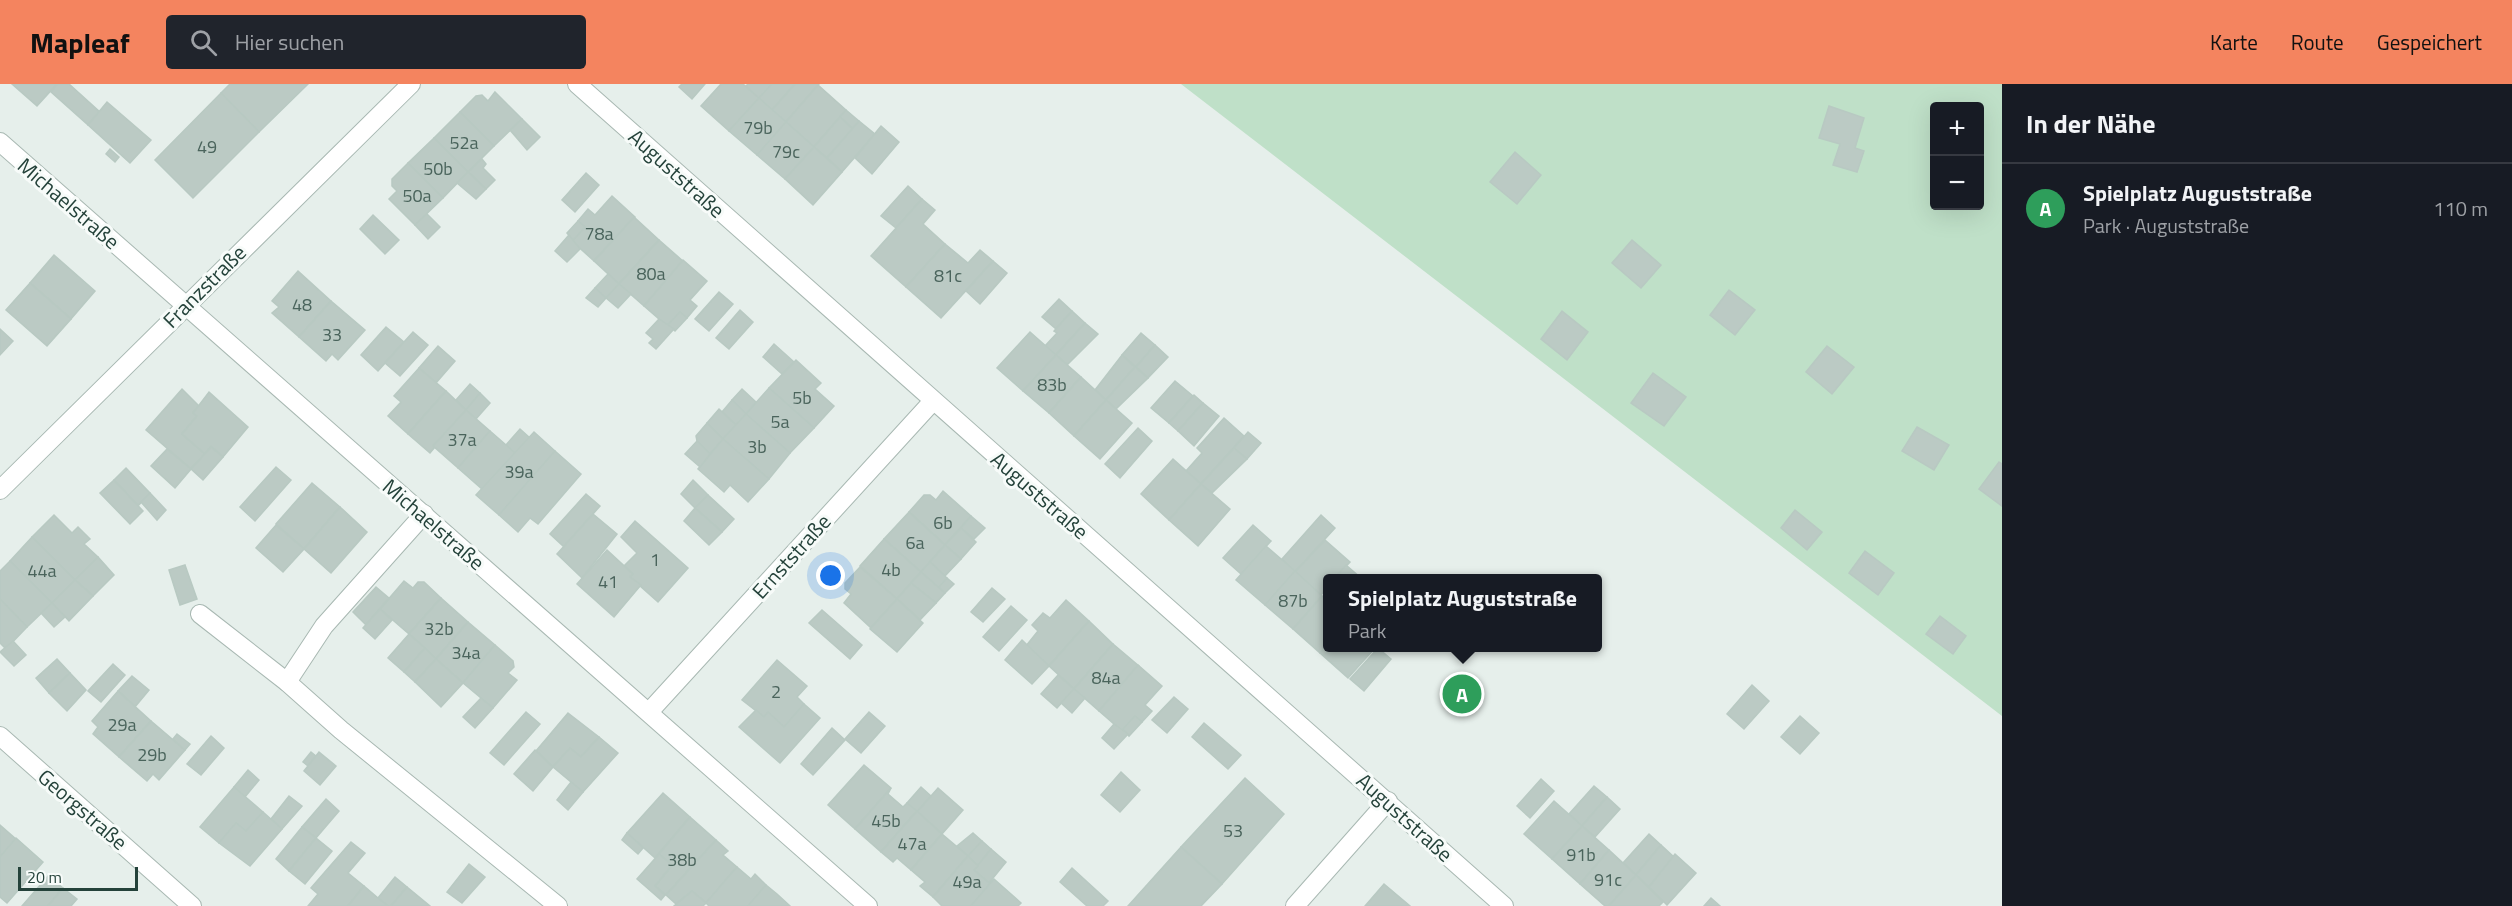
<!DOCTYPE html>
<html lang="de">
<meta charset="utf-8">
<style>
body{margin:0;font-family:"Titillium Web",sans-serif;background:#20242c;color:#f1f3f6}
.controls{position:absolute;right:18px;top:18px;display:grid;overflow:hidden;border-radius:6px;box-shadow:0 6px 24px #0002}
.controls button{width:54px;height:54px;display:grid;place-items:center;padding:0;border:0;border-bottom:2px solid #363941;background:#171b24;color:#f1f3f6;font:30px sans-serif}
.scale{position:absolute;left:18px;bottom:15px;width:120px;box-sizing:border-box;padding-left:6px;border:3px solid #24423a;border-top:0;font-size:16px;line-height:21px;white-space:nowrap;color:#24423a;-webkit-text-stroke:4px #f7fbf9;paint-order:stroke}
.you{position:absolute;left:831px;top:492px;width:21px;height:21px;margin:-15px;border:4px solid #fff;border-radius:50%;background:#1a73e8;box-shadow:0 0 0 9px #1a73e833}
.badge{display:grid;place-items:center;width:39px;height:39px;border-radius:50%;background:#f4845f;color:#fff;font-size:20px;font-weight:700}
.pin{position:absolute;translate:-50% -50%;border:3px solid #fff;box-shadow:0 2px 6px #0006}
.popup{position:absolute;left:1323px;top:490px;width:279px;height:78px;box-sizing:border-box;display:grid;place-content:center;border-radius:6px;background:#171b24;filter:drop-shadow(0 2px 4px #0005);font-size:20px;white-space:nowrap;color:#9ea1a6}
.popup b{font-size:22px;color:#f1f3f6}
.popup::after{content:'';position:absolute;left:50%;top:100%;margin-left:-12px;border:12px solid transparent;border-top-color:#171b24}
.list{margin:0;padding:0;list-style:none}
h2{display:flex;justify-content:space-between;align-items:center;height:78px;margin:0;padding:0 24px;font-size:26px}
h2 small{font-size:20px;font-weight:400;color:#9ea1a6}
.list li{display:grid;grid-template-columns:39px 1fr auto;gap:18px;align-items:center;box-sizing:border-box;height:90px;padding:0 24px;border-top:2px solid #363941}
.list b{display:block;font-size:22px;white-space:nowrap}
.list p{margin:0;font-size:20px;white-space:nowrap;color:#9ea1a6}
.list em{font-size:20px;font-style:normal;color:#9ea1a6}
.icon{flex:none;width:33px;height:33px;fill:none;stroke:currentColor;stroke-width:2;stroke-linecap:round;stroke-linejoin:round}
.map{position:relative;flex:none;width:2002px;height:822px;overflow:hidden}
header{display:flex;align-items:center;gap:36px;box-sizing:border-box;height:84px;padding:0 30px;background:#f4845f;color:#111}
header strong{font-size:28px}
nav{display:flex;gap:33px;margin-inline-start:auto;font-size:21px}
.search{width:420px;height:54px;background:#20242c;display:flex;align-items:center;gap:15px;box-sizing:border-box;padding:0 21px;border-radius:6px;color:#9ea1a6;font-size:22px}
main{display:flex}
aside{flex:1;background:#171b24}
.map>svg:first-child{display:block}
.green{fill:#bfe0c8;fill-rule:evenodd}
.building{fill:#bbcac4;stroke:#b8c9c2;stroke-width:1.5}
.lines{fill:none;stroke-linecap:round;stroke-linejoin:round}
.service-casing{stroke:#a8b8b2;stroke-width:20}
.minor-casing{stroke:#a8b8b2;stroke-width:20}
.service{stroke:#fff;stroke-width:18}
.minor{stroke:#fff;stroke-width:18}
.labels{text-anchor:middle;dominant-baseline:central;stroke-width:6;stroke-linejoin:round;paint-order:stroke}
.number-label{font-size:18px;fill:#4a645c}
.street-label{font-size:21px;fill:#24423a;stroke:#f7fbf9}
</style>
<header>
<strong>Mapleaf</strong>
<div class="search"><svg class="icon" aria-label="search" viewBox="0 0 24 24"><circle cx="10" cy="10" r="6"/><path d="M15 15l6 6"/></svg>Hier suchen</div>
<nav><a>Karte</a><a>Route</a><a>Gespeichert</a></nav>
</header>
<main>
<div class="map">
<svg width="2002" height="822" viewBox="0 0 2002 822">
<rect width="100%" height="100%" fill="#e6efeb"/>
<path class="green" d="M 1181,0 L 2002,0 L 2002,632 ZM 1934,22 L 1980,22 L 1980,122 L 1934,122 Z"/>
<g class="building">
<polygon points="12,0 57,0 37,22"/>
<polygon points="57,0 69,0 100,28 88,41 51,8"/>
<polygon points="230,0 308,0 259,48 221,9"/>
<polygon points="682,0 705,0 692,15 679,3"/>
<polygon points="721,0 743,0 759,14 729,47 701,22"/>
<polygon points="748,0 772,0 759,14 746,2"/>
<polygon points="772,0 795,0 772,26 759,14"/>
<polygon points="795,0 819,0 786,38 772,26"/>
<polygon points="818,1 846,26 814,63 786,38"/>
<polygon points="495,8 522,35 494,62 460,28 476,12 482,11 488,17"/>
<polygon points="221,9 259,48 193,114 155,76"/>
<polygon points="759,14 786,38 757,71 729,47"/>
<polygon points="107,18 151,56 130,79 88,41"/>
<polygon points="1829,22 1864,34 1855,64 1864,67 1857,88 1833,81 1840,60 1819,54"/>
<polygon points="846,26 859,37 853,45 840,33"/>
<polygon points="460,28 494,62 468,88 434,54"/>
<polygon points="840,33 853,45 827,74 814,63"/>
<polygon points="522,35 540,53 527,66 510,46"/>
<polygon points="859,37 875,50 842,88 827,74"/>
<polygon points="786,38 814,63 785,95 757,71"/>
<polygon points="881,42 899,58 872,90 855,74"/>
<polygon points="434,54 468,88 443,114 408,79"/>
<polygon points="814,63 842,88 813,121 785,95"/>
<polygon points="110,65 119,73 115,78 106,70"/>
<polygon points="1515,68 1541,91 1517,120 1490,98"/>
<polygon points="482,75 486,80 483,84 495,96 486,105 468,88"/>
<polygon points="408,79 443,114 415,141 389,115 397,107 392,102 392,95"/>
<polygon points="468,88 486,105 476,115 457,99"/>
<polygon points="586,89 599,101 575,128 562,116"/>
<polygon points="908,102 922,115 896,144 881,132"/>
<polygon points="612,112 635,133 594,177 572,157 585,143 578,137 588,125 595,131"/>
<polygon points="922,115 935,126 923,140 945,160 906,203 871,172"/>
<polygon points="427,130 440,143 428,155 415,141"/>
<polygon points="373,131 399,156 385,170 360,145"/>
<polygon points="634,133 659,156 619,200 594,177"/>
<polygon points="578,137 585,143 573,156 567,149"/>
<polygon points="569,151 580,165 567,178 555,167"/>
<polygon points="659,156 684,178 644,222 619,200"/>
<polygon points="1632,156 1661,181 1641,204 1612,179"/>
<polygon points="945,160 968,179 980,166 993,177 941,234 906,203"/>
<polygon points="54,171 95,207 71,235 30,199"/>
<polygon points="683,176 707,197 690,216 697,222 687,234 680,228 667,242 644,222"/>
<polygon points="993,177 1007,189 980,220 966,207"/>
<polygon points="298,187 331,217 299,253 272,229 279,223 272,217"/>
<polygon points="608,190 619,200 606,214 595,204"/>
<polygon points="30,199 71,235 47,262 6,226"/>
<polygon points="619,200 631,210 618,224 606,214"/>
<polygon points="595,204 606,214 598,223 586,214"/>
<polygon points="1729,206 1755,226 1735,251 1710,231"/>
<polygon points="719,208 733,220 709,247 695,235"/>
<polygon points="1059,215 1072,227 1056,245 1042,233"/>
<polygon points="331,217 365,246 338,276 332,270 326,277 299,253"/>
<polygon points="740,226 753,238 729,265 716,254"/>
<polygon points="1072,227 1085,239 1056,271 1045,262 1057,249 1054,247"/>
<polygon points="1562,227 1588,248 1567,276 1541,255"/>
<polygon points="680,228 687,234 675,247 668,241"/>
<polygon points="659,235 674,245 656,265 649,259 653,255 646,249"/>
<polygon points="1085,239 1098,250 1067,281 1056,271"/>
<polygon points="386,243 404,258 378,287 361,271"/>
<polygon points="0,245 13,257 0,271"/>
<polygon points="413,248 428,261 400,292 385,279"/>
<polygon points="1030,248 1056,271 1023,307 997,284"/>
<polygon points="1141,249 1155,261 1136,283 1122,271"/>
<polygon points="774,260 794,278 782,290 763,273"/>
<polygon points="1155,261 1168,273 1148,294 1136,283"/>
<polygon points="438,262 455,277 436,299 419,284"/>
<polygon points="1827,262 1854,283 1832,310 1806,288"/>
<polygon points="1056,271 1081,293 1049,329 1023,307"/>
<polygon points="1122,271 1135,283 1106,316 1095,306"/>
<polygon points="796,276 821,299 815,305 834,322 814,344 769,304"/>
<polygon points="1135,283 1148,294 1116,325 1106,316"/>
<polygon points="419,284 446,307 408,350 388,332 401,318 394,312"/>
<polygon points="1653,289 1686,313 1664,342 1631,319"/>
<polygon points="1081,293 1106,316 1074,352 1049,329"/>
<polygon points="1175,297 1193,312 1169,339 1151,324"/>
<polygon points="470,300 480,309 466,326 456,316"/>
<polygon points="769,304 814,344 790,369 746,330"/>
<polygon points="182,305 199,322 193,329 197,332 182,350 205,370 191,385 146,346"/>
<polygon points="742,305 756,318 746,330 732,316"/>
<polygon points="446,307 466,326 430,369 408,350"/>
<polygon points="209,308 248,343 223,373 211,362 205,370 182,350 197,332 193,329"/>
<polygon points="480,309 490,319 476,335 466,326"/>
<polygon points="1194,311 1203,319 1178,347 1169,339"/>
<polygon points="732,316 746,330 736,341 722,328"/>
<polygon points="1106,316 1132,339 1100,375 1074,352"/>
<polygon points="1203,319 1219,332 1194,362 1178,347"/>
<polygon points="719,325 736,341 723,355 707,339"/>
<polygon points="466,326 490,347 458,384 433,362"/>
<polygon points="746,330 790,369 769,395 723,355"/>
<polygon points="1224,334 1244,352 1201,400 1186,387 1202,369 1197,364"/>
<polygon points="707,339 723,355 710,370 697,357 696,352"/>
<polygon points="1917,343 1949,361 1934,386 1902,367"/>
<polygon points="1138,344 1152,357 1120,394 1105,380"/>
<polygon points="520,345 530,354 515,369 506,361"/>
<polygon points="490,347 515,369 483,406 458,384"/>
<polygon points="534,348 555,367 499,431 476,411"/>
<polygon points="1248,348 1261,359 1247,375 1234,364"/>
<polygon points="723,355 769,395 748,418 730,401 724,408 698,385"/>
<polygon points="697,357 710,370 700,383 685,370"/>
<polygon points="211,363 223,373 203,396 191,385"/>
<polygon points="1234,364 1247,375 1212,409 1201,400"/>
<polygon points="167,365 191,385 175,404 151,382"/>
<polygon points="555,367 581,390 538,440 530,434 518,448 499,431"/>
<polygon points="1173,375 1201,400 1169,436 1141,410"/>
<polygon points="1999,378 2002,380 2002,422 1979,405"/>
<polygon points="276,383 291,396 255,437 240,423"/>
<polygon points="126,384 150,409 138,422 114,396"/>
<polygon points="114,396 143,427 130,440 100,409"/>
<polygon points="693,396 708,411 695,424 681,410"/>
<polygon points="312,399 340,423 304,465 276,440"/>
<polygon points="1201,400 1230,425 1198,462 1169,436"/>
<polygon points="943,407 971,432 945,461 909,428 924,411 930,411 936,416"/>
<polygon points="150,409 166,426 157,436 141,418"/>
<polygon points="586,410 600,422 564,463 550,450"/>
<polygon points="708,411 734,435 722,448 695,424"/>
<polygon points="340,423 367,448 331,489 304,465"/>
<polygon points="695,424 722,448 709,461 684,437"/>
<polygon points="1795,426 1822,448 1807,466 1781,444"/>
<polygon points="909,428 945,461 921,488 884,455"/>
<polygon points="593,430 617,450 582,494 557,470"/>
<polygon points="54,431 72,449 78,443 90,455 84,460 98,473 75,496 32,453"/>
<polygon points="1321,431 1335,444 1295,488 1282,475"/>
<polygon points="971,432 985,444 974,455 961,444"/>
<polygon points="635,437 688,484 658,518 630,493 633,490 624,482 637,469 621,453"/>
<polygon points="276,441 304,465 283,488 256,464"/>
<polygon points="1253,441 1271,457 1241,490 1223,474"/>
<polygon points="961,444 976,458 961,475 945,461"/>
<polygon points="32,453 75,496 52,519 10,477"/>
<polygon points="884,455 921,488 897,515 860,482"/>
<polygon points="1325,456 1350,478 1335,494 1327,494 1327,504 1321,511 1295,488"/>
<polygon points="945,461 961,475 945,492 930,478"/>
<polygon points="1266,462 1295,487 1265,521 1236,496"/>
<polygon points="607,466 633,490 630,493 641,501 614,533 577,500"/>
<polygon points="1865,467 1894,489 1878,511 1849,489"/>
<polygon points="98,473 114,491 93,512 75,496"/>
<polygon points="10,477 52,519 27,543 0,515 0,487"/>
<polygon points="930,478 947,494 939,504 921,488"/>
<polygon points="185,481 197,515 180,521 169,486"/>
<polygon points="1346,481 1361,494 1335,494"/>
<polygon points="860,483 897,515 871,544 844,519 851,510 845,505 845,499"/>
<polygon points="1295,487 1322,512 1293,545 1265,521"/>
<polygon points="921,488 945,509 936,519 911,499"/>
<polygon points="947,494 954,500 945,509 939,503"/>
<polygon points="75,496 93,512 69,537 52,519"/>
<polygon points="404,497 413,504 418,498 424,498 441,514 409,550 380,525"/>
<polygon points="911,499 936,519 920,536 897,515"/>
<polygon points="376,503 389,514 366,541 353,528"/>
<polygon points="992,504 1005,515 983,538 971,528"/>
<polygon points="1322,512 1327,516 1327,562 1320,569 1293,545"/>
<polygon points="441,514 468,538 436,575 409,550"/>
<polygon points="0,515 27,543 6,565 0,559"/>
<polygon points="897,515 923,539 897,568 870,545"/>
<polygon points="1066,516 1089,537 1049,582 1026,562 1038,547 1032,541 1043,529 1050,534"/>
<polygon points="52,519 65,533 54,543 41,529"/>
<polygon points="1011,522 1027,536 999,567 983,553"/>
<polygon points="380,525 392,536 375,555 363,544"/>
<polygon points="822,526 862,561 850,575 809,539"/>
<polygon points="1940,532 1966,552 1953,570 1926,550"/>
<polygon points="1089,537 1113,560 1074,605 1049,582"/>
<polygon points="468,538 495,561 463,599 436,575"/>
<polygon points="409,550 425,564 404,588 388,574"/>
<polygon points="1022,556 1049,582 1032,600 1005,576"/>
<polygon points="13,557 26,571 14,582 0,568"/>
<polygon points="1113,560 1139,582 1099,627 1074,605"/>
<polygon points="495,561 513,577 514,583 508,589 517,596 493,624 463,599"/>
<polygon points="1327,562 1327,564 1375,564 1348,594 1320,569"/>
<polygon points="425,564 436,575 415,598 404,588"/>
<polygon points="1378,564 1391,575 1364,607 1350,595"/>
<polygon points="57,575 70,589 49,609 36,594"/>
<polygon points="436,575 463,599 441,623 415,598"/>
<polygon points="777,576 807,602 797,613 804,620 784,643 768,628 764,633 742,616"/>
<polygon points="113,580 125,591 101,618 88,607"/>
<polygon points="1138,581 1162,602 1145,621 1152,627 1142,638 1135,632 1122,647 1099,627"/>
<polygon points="70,589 86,606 67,627 49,609"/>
<polygon points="1058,591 1074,605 1057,624 1041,610"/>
<polygon points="132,592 149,606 135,623 118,607"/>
<polygon points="1752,601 1769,617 1744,645 1727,630"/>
<polygon points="1074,605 1085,614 1072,629 1061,619"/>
<polygon points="118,607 151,637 119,673 93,650 98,643 92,637"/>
<polygon points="1174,613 1188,625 1167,649 1152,636"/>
<polygon points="481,614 493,624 475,644 463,633"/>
<polygon points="804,620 820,634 780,679 739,643 756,626 764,633 768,628 784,643"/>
<polygon points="526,628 540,640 504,681 490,669"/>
<polygon points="869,628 885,642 861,669 845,655"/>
<polygon points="568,629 599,653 581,673 570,664 553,683 536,667"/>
<polygon points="1135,632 1142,638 1129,652 1123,645"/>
<polygon points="1800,632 1819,649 1800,670 1781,653"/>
<polygon points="151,637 185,666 159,696 153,690 147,697 119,673"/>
<polygon points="1204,639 1241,671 1228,685 1192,653"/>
<polygon points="1114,640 1128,650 1114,665 1102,654"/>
<polygon points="832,644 845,656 813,691 801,680"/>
<polygon points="177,650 190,660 185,666 173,655"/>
<polygon points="211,652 224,664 201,691 187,680"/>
<polygon points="599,653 618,669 583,708 553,683 570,664 581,673"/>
<polygon points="535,666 553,683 533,707 514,690"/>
<polygon points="311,668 316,672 308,682 303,678"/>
<polygon points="319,668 336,682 320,701 304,687"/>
<polygon points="864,681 891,704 855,745 828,721"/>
<polygon points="248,686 259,696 245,713 234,703"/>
<polygon points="1121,688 1140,706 1120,728 1101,711"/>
<polygon points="1245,694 1284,730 1222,800 1181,763"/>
<polygon points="1541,695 1554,707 1530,734 1517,722"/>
<polygon points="571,698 583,708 568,726 557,716"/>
<polygon points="1594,702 1607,713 1582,742 1569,730"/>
<polygon points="234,703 263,728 246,747 236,739 219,759 200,743"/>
<polygon points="921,703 931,712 917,728 907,719"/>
<polygon points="891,704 888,710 903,723 907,719 917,727 881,768 855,745"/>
<polygon points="938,704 963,726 942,750 917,728"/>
<polygon points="663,709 690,733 655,774 627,749"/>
<polygon points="289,712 302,722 282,745 271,735"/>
<polygon points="1607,713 1620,725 1595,753 1582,742"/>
<polygon points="326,715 339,727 316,754 302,743"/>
<polygon points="1554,717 1582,742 1552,775 1524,750"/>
<polygon points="917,727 942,750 911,786 897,774 893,778 881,768"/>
<polygon points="263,728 282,745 250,782 219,759 236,739 246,747"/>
<polygon points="690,733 716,756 666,811 655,802 672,781 659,770"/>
<polygon points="0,741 16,755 0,773"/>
<polygon points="1582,742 1609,766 1580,800 1552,775"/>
<polygon points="302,743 316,754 289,787 276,775"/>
<polygon points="627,749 643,764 638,770 622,756"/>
<polygon points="973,749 982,757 968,772 957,762"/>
<polygon points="942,750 968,772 933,813 920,802 925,798 911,786"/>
<polygon points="1649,750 1661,761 1636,791 1623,779"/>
<polygon points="16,754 43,778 7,819 0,813 0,773"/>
<polygon points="316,754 332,767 305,800 289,787"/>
<polygon points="716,756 728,767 723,771 737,783 706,819 692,807 676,820 666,811"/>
<polygon points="982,757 991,765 978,782 968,772"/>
<polygon points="351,758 365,769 348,789 364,802 348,822 308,822 318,810 311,804"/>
<polygon points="1661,761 1674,773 1649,803 1636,791"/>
<polygon points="1181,763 1222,800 1201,822 1128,822"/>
<polygon points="991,765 1006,778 989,799 974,786"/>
<polygon points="1609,766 1636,791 1609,822 1605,822 1580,800"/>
<polygon points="659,770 672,781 655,802 665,811 661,816 637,795"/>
<polygon points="1675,770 1696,789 1667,821 1649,803"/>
<polygon points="968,772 978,782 974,786 989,799 994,795 971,822 942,822 933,813"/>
<polygon points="469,780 485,793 462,819 447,808"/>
<polygon points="737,783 751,795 755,790 766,801 748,822 709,822 706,819"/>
<polygon points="1072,784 1108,817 1103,822 1087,822 1060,798"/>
<polygon points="1636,791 1663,818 1659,822 1609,822"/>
<polygon points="48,792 63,804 48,822 22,822"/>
<polygon points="395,793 407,803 391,822 388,822 378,814"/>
<polygon points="994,795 1021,819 1018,822 971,822"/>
<polygon points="1384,800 1410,822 1365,822"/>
<polygon points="766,801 777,810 790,822 748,822"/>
<polygon points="364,802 378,814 388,822 348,822"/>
<polygon points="407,803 430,822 391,822"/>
<polygon points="63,804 77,815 71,822 48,822"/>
<polygon points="692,807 706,819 703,822 674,822"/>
<polygon points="1711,814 1720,822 1704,822"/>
</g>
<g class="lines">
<g class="service-casing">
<g id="service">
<polyline points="424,430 324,542 287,598 341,646 558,822"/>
<polyline points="200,530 287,598"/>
</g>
</g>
<g class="minor-casing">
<g id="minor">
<polyline points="577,0 1504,822"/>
<polyline points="0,58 868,822"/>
<polyline points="0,406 411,0"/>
<polyline points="649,628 933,317"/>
<polyline points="0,652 192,822"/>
<polyline points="1295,822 1388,717"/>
</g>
</g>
<use href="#service" class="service"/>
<use href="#minor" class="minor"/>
</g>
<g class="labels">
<g class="number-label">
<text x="758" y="43">79b</text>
<text x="464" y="58">52a</text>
<text x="207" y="62">49</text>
<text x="786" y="67">79c</text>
<text x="438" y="84">50b</text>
<text x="417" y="111">50a</text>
<text x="599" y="149">78a</text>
<text x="651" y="189">80a</text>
<text x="948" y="191">81c</text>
<text x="302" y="220">48</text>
<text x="332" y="250">33</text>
<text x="1052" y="300">83b</text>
<text x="802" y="313">5b</text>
<text x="780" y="337">5a</text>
<text x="462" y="355">37a</text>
<text x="757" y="362">3b</text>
<text x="519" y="387">39a</text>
<text x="943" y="438">6b</text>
<text x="915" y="458">6a</text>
<text x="655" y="475">1</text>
<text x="891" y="485">4b</text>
<text x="42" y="486">44a</text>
<text x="608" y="497">41</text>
<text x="1293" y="516">87b</text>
<text x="439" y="544">32b</text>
<text x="466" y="568">34a</text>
<text x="1106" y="593">84a</text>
<text x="776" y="607">2</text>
<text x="122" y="640">29a</text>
<text x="152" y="670">29b</text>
<text x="886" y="736">45b</text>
<text x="1233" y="746">53</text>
<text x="912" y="759">47a</text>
<text x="1581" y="770">91b</text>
<text x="682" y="775">38b</text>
<text x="1608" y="795">91c</text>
<text x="967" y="797">49a</text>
</g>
<g class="street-label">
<text transform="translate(677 89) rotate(42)">Auguststraße</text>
<text transform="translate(69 119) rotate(41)">Michaelstraße</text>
<text transform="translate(204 202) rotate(-45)">Franzstraße</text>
<text transform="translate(1040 411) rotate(41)">Auguststraße</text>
<text transform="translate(434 440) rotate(41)">Michaelstraße</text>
<text transform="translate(791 472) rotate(-48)">Ernststraße</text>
<text transform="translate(83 725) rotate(41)">Georgstraße</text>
<text transform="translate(1405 733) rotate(42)">Auguststraße</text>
</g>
</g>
</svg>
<div class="controls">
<button>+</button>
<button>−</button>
</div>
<div class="scale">20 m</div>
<div class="you"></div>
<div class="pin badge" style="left:1462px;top:610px;background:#2e9e5b">A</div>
<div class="popup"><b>Spielplatz Auguststraße</b>Park</div>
</div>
<aside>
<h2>In der Nähe<small></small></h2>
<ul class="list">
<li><span class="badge" style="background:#2e9e5b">A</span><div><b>Spielplatz Auguststraße</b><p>Park · Auguststraße</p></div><em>110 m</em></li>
</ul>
</aside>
</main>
